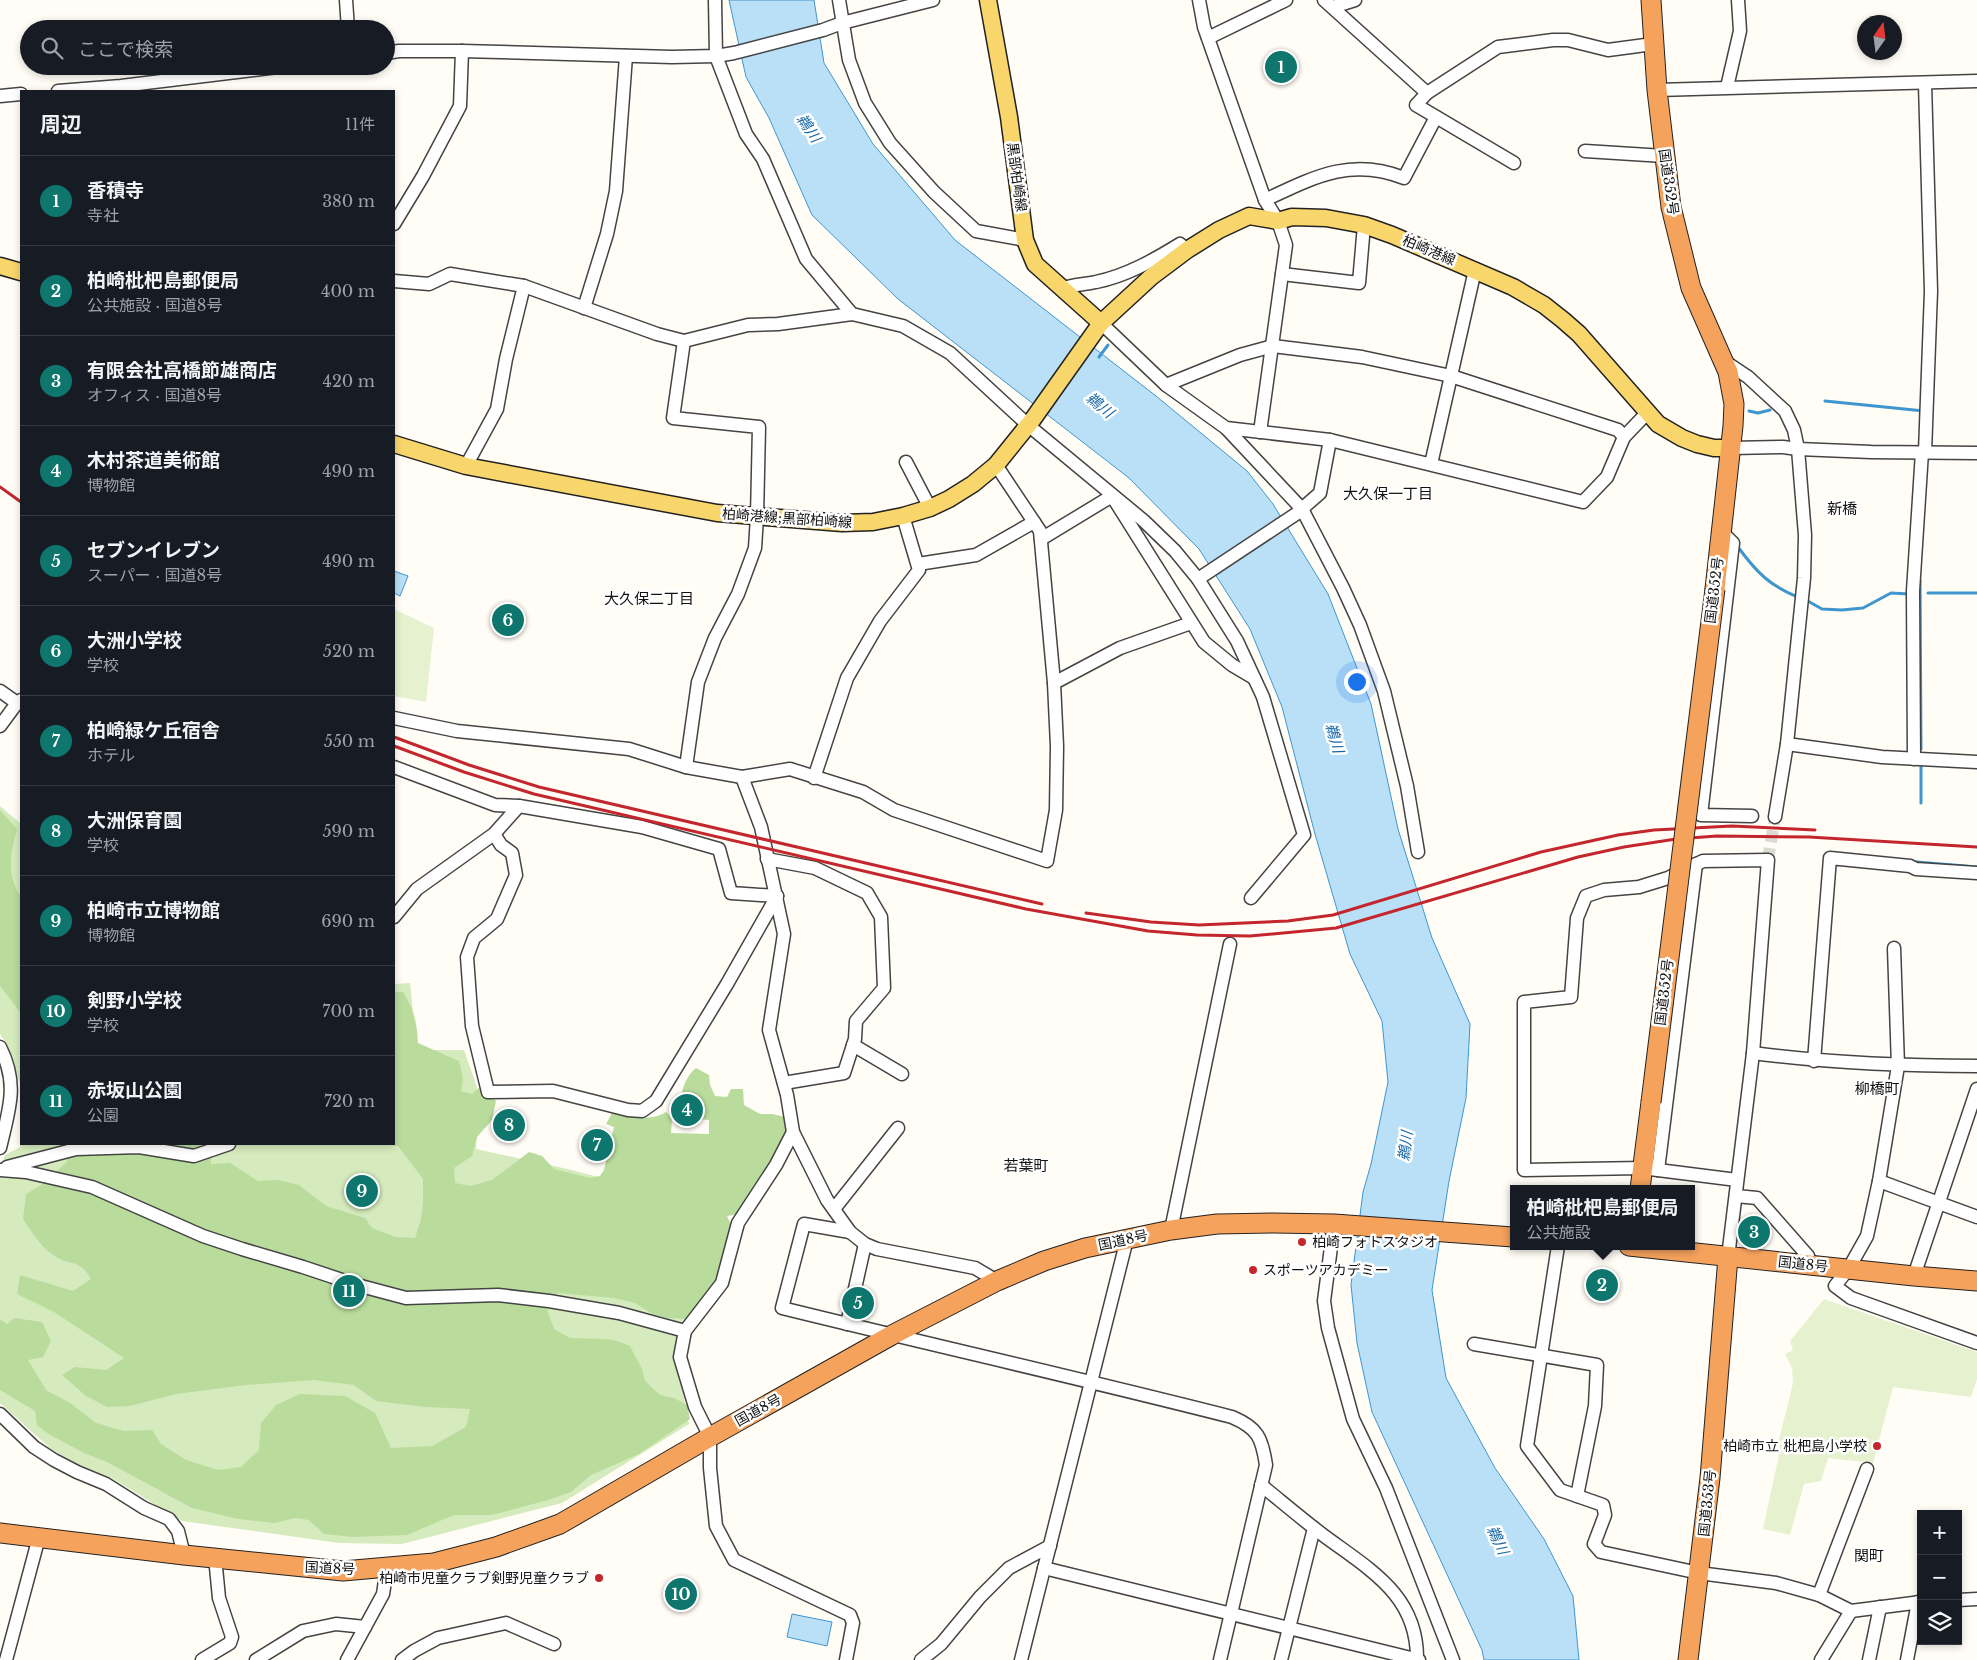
<!DOCTYPE html>
<html lang="ja">
<meta charset="utf-8">
<style>
body{margin:0;font-family:"Libre Baskerville","Noto Sans JP",serif;background:#20242c;color:#f1f3f6}
.controls{position:absolute;right:15px;bottom:15px;display:grid;overflow:hidden;border-radius:0px;box-shadow:0 2px 8px #0003}
.controls button{width:45px;height:45px;display:grid;place-items:center;padding:0;border:0;border-bottom:1px solid #363941;background:#171b24;color:#f1f3f6;font:25px sans-serif}
.compass{position:absolute;left:1857px;top:15px;width:45px;height:45px;border-radius:50%;background:#171b24;box-shadow:0 2px 8px #0003;rotate:14deg}
.you{position:absolute;left:1356px;top:681px;width:18px;height:18px;margin:-12px;border:4px solid #fff;border-radius:50%;background:#1a73e8;box-shadow:0 0 0 8px #1a73e833}
.badge{display:grid;place-items:center;width:32px;height:32px;border-radius:50%;background:#0f766e;color:#fff;font-size:16px;font-weight:700}
.pin{position:absolute;translate:-50% -50%;border:2px solid #fff;box-shadow:0 1px 5px #0006}
.popup{position:absolute;left:1510px;top:1185px;width:185px;height:65px;box-sizing:border-box;display:grid;place-content:center;border-radius:0px;background:#171b24;filter:drop-shadow(0 1px 4px #0005);font-size:16px;white-space:nowrap;color:#9ea1a6}
.popup b{font-size:19px;color:#f1f3f6}
.popup::after{content:'';position:absolute;left:50%;top:100%;margin-left:-10px;border:10px solid transparent;border-top-color:#171b24}
.list{margin:0;padding:0;list-style:none}
h2{display:flex;justify-content:space-between;align-items:center;height:65px;margin:0;padding:0 20px;font-size:21px}
h2 small{font-size:16px;font-weight:400;color:#9ea1a6}
.list li{display:grid;grid-template-columns:32px 1fr auto;gap:15px;align-items:center;box-sizing:border-box;height:90px;padding:0 20px;border-top:1px solid #363941}
.list b{display:block;font-size:19px;white-space:nowrap}
.list p{margin:0;font-size:16px;white-space:nowrap;color:#9ea1a6}
.list em{font-size:16px;font-style:normal;color:#9ea1a6}
.icon{flex:none;width:28px;height:28px;fill:none;stroke:currentColor;stroke-width:2;stroke-linecap:round;stroke-linejoin:round}
.map{position:relative;flex:none;width:1977px;height:1660px;overflow:hidden}
.search{position:absolute;background:#171b24;box-shadow:0 2px 8px #0003;left:20px;top:20px;width:375px;height:55px;display:flex;align-items:center;gap:12px;box-sizing:border-box;padding:0 18px;border-radius:28px;color:#9ea1a6;font-size:19px}
.panel{position:absolute;background:#171b24;box-shadow:0 2px 8px #0003;left:20px;top:90px;width:375px;height:1055px;border-radius:0px}
.map>svg:first-child{display:block}
.green{fill:#d5ebbd}
.forest{fill:#b9dc9c}
.pitch{fill:#e6f2cf}
.water{fill:#b9e0f7;stroke:#3f96cf}
.lines{fill:none;stroke-linecap:round;stroke-linejoin:round}
.stream{stroke:#3f96cf;stroke-width:3}
.minor-tunnel{stroke:#dbdad3;stroke-width:12;stroke-dasharray:12 6;stroke-linecap:butt}
.minor-casing{stroke:#444;stroke-width:15}
.major-casing{stroke:#222;stroke-width:19}
.highway-casing{stroke:#222;stroke-width:21}
.minor{stroke:#fff;stroke-width:12}
.major{stroke:#f9d66b;stroke-width:16}
.highway{stroke:#f5a25d;stroke-width:19}
.rail{stroke:#c4262e;stroke-width:3}
.highway-bridge-casing{stroke:#222;stroke-width:21;stroke-linecap:butt}
.highway-bridge{stroke:#f5a25d;stroke-width:19}
.poi-dot{fill:#c4262e;stroke:#fff;stroke-width:2}
.labels{text-anchor:middle;dominant-baseline:central;stroke-width:5;stroke-linejoin:round;paint-order:stroke}
.street-label{font-size:14px;fill:#111;stroke:#fff}
.poi-label{font-size:14px;fill:#111;stroke:#fff;text-anchor:start}
.water-label{font-size:15px;font-style:italic;fill:#1768a6;stroke:#fff}
.neighbourhood-label{font-size:15px;fill:#111;stroke:#fff}
</style>
<div class="map">
<svg width="1977" height="1660" viewBox="0 0 1977 1660">
<rect width="100%" height="100%" fill="#fffdf5"/>
<g class="green">
<polygon points="0,806 21,824 21,1087 7,1045 0,1034"/>
<polygon points="410,983 417,1050 464,1050 479,1093 476,1149 572,1170 639,1188 714,1260 684,1322 676,1358 689,1424 562,1503 402,1544 339,1543 182,1521 110,1477 77,1464 50,1448 0,1403 0,1170 5,1155 20,1147 21,1134 21,1144 394,1144 394,984"/>
</g>
<g class="forest">
<path d="M 0,810 L 17,829 C 10,855 6,874 21,897 L 21,1013 L 0,986 Z"/>
<path d="M 394,992 L 403,992 C 414,1009 417,1023 418,1043 L 459,1061 L 463,1079 L 461,1091 L 472,1094 L 480,1087 L 496,1101 L 492,1120 L 477,1137 L 472,1156 L 454,1168 L 455,1183 L 471,1186 L 492,1180 L 529,1152 L 542,1156 L 554,1169 L 590,1178 L 600,1176 L 604,1170 L 614,1127 L 606,1124 L 612,1113 C 633,1113 645,1124 666,1112 L 672,1118 L 671,1133 L 709,1134 L 709,1120 L 697,1119 L 698,1101 L 682,1100 C 680,1090 688,1074 696,1068 L 709,1075 L 710,1085 L 715,1096 L 727,1097 L 731,1089 L 743,1089 L 744,1105 L 760,1114 L 772,1114 L 785,1117 L 786,1135 L 781,1153 L 738,1214 L 727,1216 L 731,1225 L 722,1270 L 701,1312 L 686,1319 L 667,1318 L 651,1313 L 635,1303 L 614,1298 L 557,1293 L 547,1309 L 554,1329 L 570,1338 L 606,1339 L 617,1341 L 630,1346 L 642,1369 L 645,1381 L 660,1395 L 674,1398 L 687,1405 L 690,1419 L 639,1454 L 591,1475 L 571,1492 L 548,1500 L 492,1515 L 454,1515 L 407,1535 L 353,1537 L 324,1534 L 309,1520 L 295,1518 L 275,1523 L 238,1519 L 192,1508 L 107,1462 L 84,1453 L 47,1433 L 37,1425 L 35,1411 L 0,1390 L 0,1319 L 7,1324 L 14,1318 L 42,1322 L 51,1341 L 43,1357 L 28,1360 L 46,1390 L 70,1403 L 96,1423 L 124,1431 L 152,1430 L 161,1444 L 186,1460 L 218,1470 L 241,1467 L 259,1450 L 261,1423 L 276,1405 L 300,1394 L 345,1396 L 375,1413 L 391,1448 L 432,1446 L 466,1427 L 470,1409 L 426,1407 L 376,1401 L 354,1385 L 314,1380 L 246,1385 L 176,1394 L 130,1406 L 107,1407 L 86,1396 L 62,1375 L 75,1367 L 106,1370 L 124,1358 L 54,1312 L 17,1294 L 20,1275 L 73,1291 L 91,1279 C 78,1257 70,1267 53,1255 C 40,1246 32,1232 23,1219 L 26,1194 L 40,1186 L 67,1162 L 67,1144 L 211,1144 L 211,1164 L 230,1163 L 258,1181 L 278,1180 L 299,1185 L 326,1206 L 365,1218 L 372,1228 L 395,1237 L 415,1238 L 421,1219 L 423,1203 L 423,1179 L 398,1146 L 377,1144 L 394,1144 Z"/>
</g>
<g class="pitch">
<polygon points="394,609 434,628 426,702 394,696"/>
<polygon points="1824,1299 1977,1352 1977,1379 1971,1397 1893,1387 1873,1463 1828,1458 1821,1481 1804,1484 1790,1535 1763,1529 1780,1450 1779,1440 1793,1383 1792,1368 1785,1354 1793,1350 1790,1341"/>
</g>
<g class="water">
<polygon points="729,0 814,0 824,63 873,144 955,240 1156,396 1247,471 1273,504 1328,594 1371,704 1398,829 1432,938 1470,1024 1466,1098 1449,1181 1432,1290 1446,1378 1495,1468 1544,1539 1573,1596 1579,1660 1484,1660 1482,1650 1372,1412 1357,1343 1351,1285 1363,1192 1371,1164 1388,1082 1382,1021 1350,954 1315,834 1282,707 1250,629 1199,549 1129,478 898,299 812,215 769,118 746,77"/>
<polygon points="394,571 408,576 400,596 394,593"/>
<polygon points="792,1614 832,1622 827,1646 787,1637"/>
</g>
<g class="lines">
<g class="stream">
<polyline points="1099,357 1108,345"/>
<polyline points="1825,401 1924,411"/>
<polyline points="1749,411 1758,413 1770,410"/>
<path d="M 1738,547 C 1757,573 1770,586 1800,598"/>
<polyline points="1920,580 1921,749"/>
<polyline points="1928,593 1977,593"/>
<polyline points="1806,600 1822,609 1842,610 1863,608 1891,593 1909,594"/>
<polyline points="1921,803 1921,762"/>
<polyline points="1917,862 1977,867"/>
</g>
<polyline class="minor-tunnel" points="1768,860 1775,817"/>
<g class="minor-casing">
<g id="minor">
<polyline points="346,0 348,29"/>
<polyline points="715,0 716,56 746,134 763,159 806,259 852,314"/>
<polyline points="839,0 849,60 865,103 890,143 934,192 976,231 1025,240"/>
<polyline points="1199,0 1204,27 1265,200 1278,221 1286,245 1260,432"/>
<polyline points="1324,0 1427,93 1498,47 1553,40 1568,40 1608,50 1653,44"/>
<polyline points="1333,7 1355,0"/>
<polyline points="1208,38 1286,0"/>
<polyline points="386,53 399,51 462,51 672,57 716,56 734,53 823,30 842,23 933,0"/>
<polyline points="1925,84 1931,291 1925,452"/>
<polyline points="1727,87 1740,31 1738,0"/>
<polyline points="1657,90 1977,81"/>
<polyline points="58,91 121,86 286,66"/>
<polyline points="1427,93 1416,105 1514,163"/>
<polyline points="0,96 21,94"/>
<polyline points="1585,151 1664,156"/>
<path d="M 1265,200 C 1314,177 1351,157 1404,178 L 1436,117"/>
<polyline points="394,224 423,176 460,106 462,51"/>
<polyline points="1282,274 1359,283 1364,225"/>
<polyline points="394,281 429,284 450,274 524,286 657,334 684,341 748,325 778,324 852,314 903,326 950,353 1028,425 1144,521 1175,551 1198,579 1237,641 1263,697 1304,835 1251,898"/>
<path d="M 1062,289 C 1073,284 1083,285 1096,282 C 1126,276 1154,260 1180,244 L 1187,250"/>
<polyline points="584,308 607,234 616,191 626,56"/>
<polyline points="1101,323 1166,385 1226,428 1330,440 1583,502 1607,477 1624,437 1647,413"/>
<polyline points="684,341 673,418 759,427 757,517 755,548 738,594 715,638 698,682 686,767"/>
<polyline points="1724,364 1730,365 1748,377 1785,411 1794,430 1798,449 1805,535 1804,578 1787,744 1882,757 1977,762"/>
<polyline points="1166,385 1240,355 1273,346 1362,357 1451,376 1618,430 1624,437"/>
<polyline points="1226,428 1302,509 1343,588 1360,625 1384,691 1407,786 1418,852"/>
<polyline points="1731,448 1783,447 1798,449 1871,452 1977,453"/>
<polyline points="906,462 930,508"/>
<polyline points="1431,464 1475,270"/>
<polyline points="466,466 497,409 506,359 524,286"/>
<polyline points="1721,531 1733,543 1701,815 1752,816"/>
<polyline points="1041,539 1112,496 1204,642 1232,665 1254,678"/>
<polyline points="918,564 976,555 1034,522"/>
<polyline points="1198,579 1296,514 1320,493 1330,440"/>
<polyline points="1054,683 1120,648 1191,623"/>
<polyline points="0,691 17,703"/>
<polyline points="394,718 457,731 629,749 686,767 742,777 790,769 863,792 894,810 1047,861 1056,810 1057,746 1054,683 1040,531 996,465"/>
<polyline points="0,726 17,703 21,700"/>
<polyline points="1914,759 1913,591 1922,452"/>
<polyline points="394,767 495,805 519,806 642,827 719,849 731,893 777,896"/>
<polyline points="742,777 761,827 784,934 769,1030 787,1095 793,1132 827,1200 850,1232 865,1244 877,1249 975,1268 997,1281"/>
<polyline points="814,778 847,678 880,621 919,570 903,516"/>
<polyline points="1775,817 1787,744"/>
<polyline points="494,834 501,845 512,853 516,875 497,919 474,938 467,957 472,1026 488,1092 553,1091 628,1110 642,1111 656,1101 727,984 777,896"/>
<polyline points="767,859 815,868 867,893 881,917 884,988 856,1021 855,1039 844,1073 784,1083"/>
<polyline points="394,917 417,889 494,834 519,806"/>
<polyline points="1894,948 1898,1066 1879,1181 1867,1236 1849,1268 1835,1286 1851,1298 1977,1343"/>
<polyline points="853,1045 902,1074"/>
<path d="M 0,1047 C 19,1085 9,1109 0,1148"/>
<path d="M 1753,1053 C 1828,1063 1901,1066 1977,1066"/>
<polyline points="1814,1061 1830,858 1910,866 1916,869 1977,873"/>
<polyline points="793,1132 776,1165 738,1223 722,1283 685,1331 680,1357 695,1407 710,1437 710,1468 716,1526 734,1560 850,1615 853,1623 846,1660"/>
<polyline points="7,1167 76,1149 139,1147 194,1156 229,1144"/>
<polyline points="0,1170 26,1172 92,1187 203,1236 242,1249 303,1267 357,1285 406,1298 498,1295 549,1301 619,1313 685,1331"/>
<polyline points="1658,1170 1696,864"/>
<polyline points="1879,1181 1977,1217"/>
<polyline points="1736,1196 1757,1198 1808,1256 1810,1264"/>
<polyline points="834,1209 898,1128"/>
<polyline points="1334,1224 1324,1301 1328,1328 1353,1419 1386,1488 1453,1660"/>
<polyline points="1171,1230 1230,944"/>
<path d="M 850,1232 L 804,1224 L 782,1308 C 932,1345 1083,1379 1232,1417 C 1258,1428 1262,1438 1266,1465 L 1220,1660"/>
<polyline points="1558,1246 1527,1446 1560,1490 1603,1505 1605,1515 1594,1544 1601,1552 1699,1573 1776,1583 1819,1595 1851,1611 1921,1602"/>
<polyline points="1728,1257 1753,1053 1768,860 1703,861 1668,878 1639,887 1604,890 1586,896 1577,918 1571,997 1524,1002 1524,1170 1642,1168 1737,1180"/>
<polyline points="1914,1276 1977,1089"/>
<polyline points="847,1324 865,1244"/>
<polyline points="1474,1344 1597,1365 1595,1406 1577,1496"/>
<polyline points="0,1414 34,1447 54,1460 77,1472 106,1484 144,1508 169,1519 178,1531 184,1555"/>
<path d="M 1261,1485 C 1282,1502 1302,1519 1323,1535 C 1370,1570 1418,1595 1417,1660"/>
<polyline points="1044,1568 1419,1660"/>
<polyline points="1819,1595 1867,1469"/>
<polyline points="1958,1600 1977,1599"/>
<polyline points="6,1660 39,1537"/>
<polyline points="202,1660 230,1643 232,1637 219,1598 215,1557"/>
<polyline points="256,1660 303,1631 336,1624 365,1627"/>
<polyline points="347,1660 383,1594 387,1568"/>
<polyline points="402,1660 414,1651 438,1638 506,1623 554,1644"/>
<polyline points="921,1660 941,1644 980,1597 1009,1568 1050,1546"/>
<polyline points="1021,1660 1127,1239"/>
<polyline points="1281,1660 1314,1528"/>
<polyline points="1821,1660 1851,1611"/>
<polyline points="1869,1660 1880,1607"/>
<polyline points="1907,1660 1918,1602"/>
</g>
</g>
<g class="major-casing">
<g id="major">
<polyline points="988,0 1009,117 1025,240 1035,264 1101,323"/>
<polyline points="0,266 21,272"/>
<polyline points="394,444 466,466 717,513 842,523 873,522 903,516 930,508 949,499 973,484 996,465 1033,419 1101,323 1151,277 1187,250 1219,230 1249,216 1278,221 1292,217 1326,218 1364,225 1392,235 1513,287 1544,305 1563,320 1579,334 1658,424 1682,438 1697,444 1714,448 1731,448"/>
</g>
</g>
<g class="highway-casing">
<g id="highway">
<polyline points="1651,0 1657,90 1671,207 1691,288 1728,372 1734,404 1733,426 1715,589"/>
<polyline points="1640,1189 1651,1102"/>
<polyline points="1629,1246 1914,1276 1977,1281"/>
<polyline points="0,1533 184,1555 343,1571 434,1563 496,1547 560,1524 710,1437 892,1335 997,1281 1044,1261 1085,1248 1171,1230 1217,1224 1273,1223 1334,1224 1513,1237"/>
<polyline points="1688,1660 1710,1478 1728,1257"/>
</g>
</g>
<use href="#minor" class="minor"/>
<use href="#major" class="major"/>
<use href="#highway" class="highway"/>
<g class="rail">
<polyline points="0,487 21,502"/>
<polyline points="394,737 469,765 539,787 1042,904"/>
<polyline points="394,746 464,772 534,794 1026,909 1148,931 1197,935 1250,936 1336,928 1578,857 1624,847 1676,839 1717,836 1809,837 1977,847"/>
<polyline points="1086,913 1151,922 1199,925 1288,921 1333,915 1541,852 1618,835 1654,830 1732,826 1815,830"/>
</g>
<g class="highway-bridge-casing">
<polyline id="highway-bridge" points="1651,1102 1715,589"/>
</g>
<use href="#highway-bridge" class="highway-bridge"/>
</g>
<g class="poi-dot">
<circle cx="1302" cy="1242" r="5"/>
<circle cx="1253" cy="1270" r="5"/>
<circle cx="1877" cy="1446" r="5"/>
<circle cx="599" cy="1578" r="5"/>
</g>
<g class="labels">
<g class="street-label">
<text transform="translate(1017 177) rotate(82)">黒部柏崎線</text>
<text transform="translate(1669 182) rotate(82)">国道352号</text>
<text transform="translate(1429 250) rotate(23)">柏崎港線</text>
<text transform="translate(787 518) rotate(4)">柏崎港線;黒部柏崎線</text>
<text transform="translate(1714 590) rotate(-83)">国道352号</text>
<text transform="translate(1664 992) rotate(-83)">国道352号</text>
<text transform="translate(1123 1240) rotate(-12)">国道8号</text>
<text transform="translate(1803 1264) rotate(6)">国道8号</text>
<text transform="translate(758 1410) rotate(-29)">国道8号</text>
<text transform="translate(1707 1503) rotate(-84)">国道353号</text>
<text transform="translate(330 1568) rotate(3)">国道8号</text>
</g>
<g class="poi-label">
<text x="1312" y="1242">柏崎フォトスタジオ</text>
<text x="1263" y="1270">スポーツアカデミー</text>
<text x="1867" y="1446" text-anchor="end">柏崎市立 枇杷島小学校</text>
<text x="589" y="1578" text-anchor="end">柏崎市児童クラブ剣野児童クラブ</text>
</g>
<g class="water-label">
<text transform="translate(809 128) rotate(55)">鵜川</text>
<text transform="translate(1100 405) rotate(39)">鵜川</text>
<text transform="translate(1335 738) rotate(74)">鵜川</text>
<text transform="translate(1405 1146) rotate(-83)">鵜川</text>
<text transform="translate(1498 1540) rotate(65)">鵜川</text>
</g>
<g class="neighbourhood-label">
<text x="1388" y="493">大久保一丁目</text>
<text x="1842" y="508">新橋</text>
<text x="649" y="598">大久保二丁目</text>
<text x="1877" y="1088">柳橋町</text>
<text x="1026" y="1165">若葉町</text>
<text x="1869" y="1555">関町</text>
</g>
</g>
</svg>
<div class="controls">
<button>+</button>
<button>−</button>
<button><svg class="icon" aria-label="layers" viewBox="0 0 24 24"><path d="M12 4l9 5-9 5-9-5zM3 14l9 5 9-5"/></svg></button>
</div>
<svg class="compass" viewBox="-18 -18 36 36"><path d="M0-13l5 13h-10z" fill="#e53935"/><path d="M0 13l5-13h-10z" fill="#9ea1a6"/></svg>
<div class="you"></div>
<div class="pin badge" style="left:1281px;top:67px">1</div>
<div class="pin badge" style="left:1602px;top:1285px">2</div>
<div class="popup"><b>柏崎枇杷島郵便局</b>公共施設</div>
<div class="pin badge" style="left:1754px;top:1232px">3</div>
<div class="pin badge" style="left:687px;top:1110px">4</div>
<div class="pin badge" style="left:858px;top:1303px">5</div>
<div class="pin badge" style="left:508px;top:620px">6</div>
<div class="pin badge" style="left:597px;top:1145px">7</div>
<div class="pin badge" style="left:509px;top:1125px">8</div>
<div class="pin badge" style="left:362px;top:1191px">9</div>
<div class="pin badge" style="left:681px;top:1594px">10</div>
<div class="pin badge" style="left:349px;top:1291px">11</div>
<div class="search"><svg class="icon" aria-label="search" viewBox="0 0 24 24"><circle cx="10" cy="10" r="6"/><path d="M15 15l6 6"/></svg>ここで検索</div>
<section class="panel">
<h2>周辺<small>11件</small></h2>
<ul class="list">
<li><span class="badge">1</span><div><b>香積寺</b><p>寺社</p></div><em>380 m</em></li>
<li><span class="badge">2</span><div><b>柏崎枇杷島郵便局</b><p>公共施設 · 国道8号</p></div><em>400 m</em></li>
<li><span class="badge">3</span><div><b>有限会社高橋節雄商店</b><p>オフィス · 国道8号</p></div><em>420 m</em></li>
<li><span class="badge">4</span><div><b>木村茶道美術館</b><p>博物館</p></div><em>490 m</em></li>
<li><span class="badge">5</span><div><b>セブンイレブン</b><p>スーパー · 国道8号</p></div><em>490 m</em></li>
<li><span class="badge">6</span><div><b>大洲小学校</b><p>学校</p></div><em>520 m</em></li>
<li><span class="badge">7</span><div><b>柏崎緑ケ丘宿舎</b><p>ホテル</p></div><em>550 m</em></li>
<li><span class="badge">8</span><div><b>大洲保育園</b><p>学校</p></div><em>590 m</em></li>
<li><span class="badge">9</span><div><b>柏崎市立博物館</b><p>博物館</p></div><em>690 m</em></li>
<li><span class="badge">10</span><div><b>剣野小学校</b><p>学校</p></div><em>700 m</em></li>
<li><span class="badge">11</span><div><b>赤坂山公園</b><p>公園</p></div><em>720 m</em></li>
</ul>
</section>
</div>
